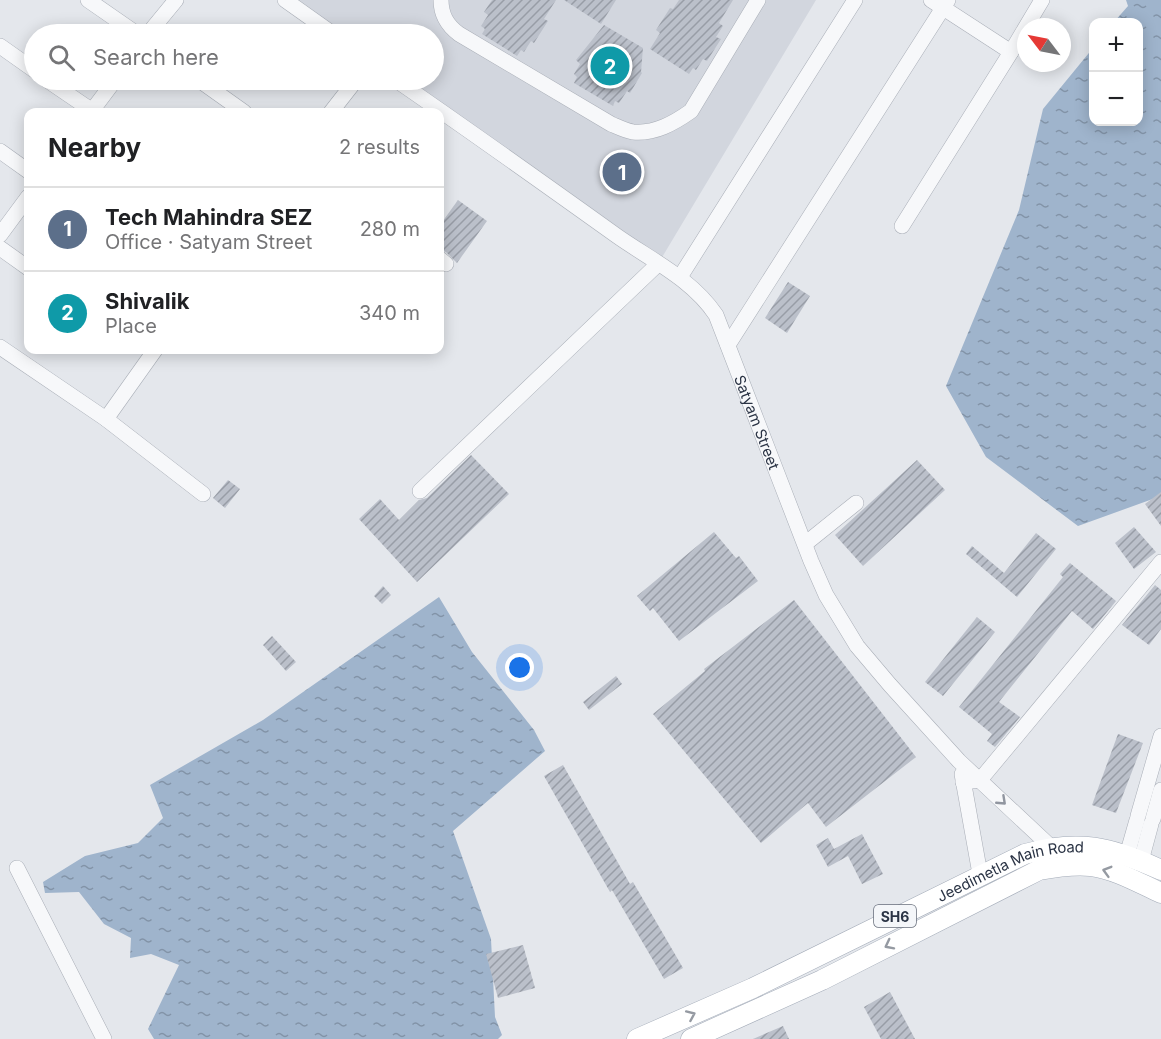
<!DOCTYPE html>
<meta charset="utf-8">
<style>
body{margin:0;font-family:Inter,sans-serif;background:#f2f2f2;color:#202124}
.controls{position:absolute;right:18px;top:18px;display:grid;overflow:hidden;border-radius:12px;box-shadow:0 3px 15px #0003}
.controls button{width:54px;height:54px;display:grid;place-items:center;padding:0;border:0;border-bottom:2px solid #e0e0e0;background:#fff;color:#202124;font:30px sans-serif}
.compass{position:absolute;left:1017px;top:18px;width:54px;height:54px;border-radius:50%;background:#fff;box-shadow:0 3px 15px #0003;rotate:302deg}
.you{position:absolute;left:520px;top:668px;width:21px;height:21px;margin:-15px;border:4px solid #fff;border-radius:50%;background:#1a73e8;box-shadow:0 0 0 9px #1a73e833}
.badge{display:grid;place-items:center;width:39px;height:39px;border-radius:50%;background:#d93025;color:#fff;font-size:20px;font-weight:700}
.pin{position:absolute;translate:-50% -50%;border:3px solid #fff;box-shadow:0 2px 6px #0006}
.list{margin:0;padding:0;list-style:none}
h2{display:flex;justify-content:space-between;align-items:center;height:78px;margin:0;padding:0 24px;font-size:26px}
h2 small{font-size:20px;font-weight:400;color:#757577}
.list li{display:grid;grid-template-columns:39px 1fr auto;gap:18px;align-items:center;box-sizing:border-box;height:84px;padding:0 24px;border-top:2px solid #e0e0e0}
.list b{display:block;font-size:22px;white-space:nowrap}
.list p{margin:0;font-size:20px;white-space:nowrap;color:#757577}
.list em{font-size:20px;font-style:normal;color:#757577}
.icon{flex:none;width:33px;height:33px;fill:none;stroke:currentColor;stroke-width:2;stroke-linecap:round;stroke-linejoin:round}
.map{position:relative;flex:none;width:1161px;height:1039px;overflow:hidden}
.search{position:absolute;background:#fff;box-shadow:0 3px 15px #0003;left:24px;top:24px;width:420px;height:66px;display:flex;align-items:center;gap:15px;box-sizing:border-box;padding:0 21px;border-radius:33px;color:#757577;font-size:22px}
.panel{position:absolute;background:#fff;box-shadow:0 3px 15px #0003;left:24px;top:108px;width:420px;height:246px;border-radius:12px}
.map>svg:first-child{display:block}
.built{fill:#d2d6de}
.water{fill:url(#water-ripples)}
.building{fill:url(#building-hatch)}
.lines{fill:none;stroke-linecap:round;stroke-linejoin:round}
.minor-casing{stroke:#a9aeb7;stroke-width:16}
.major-casing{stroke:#a3abb8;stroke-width:21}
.minor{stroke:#f7f8fa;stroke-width:15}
.major{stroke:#fff;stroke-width:20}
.oneway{stroke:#9196a0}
.oneway2{stroke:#959aa2}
.labels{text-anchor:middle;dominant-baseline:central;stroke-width:5;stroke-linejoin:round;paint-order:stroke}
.shield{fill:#f4f6f9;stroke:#676e7b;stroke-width:1.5}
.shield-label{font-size:14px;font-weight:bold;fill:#2b3445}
.street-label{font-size:15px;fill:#2b3445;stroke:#f4f6f9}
</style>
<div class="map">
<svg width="1161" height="1039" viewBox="0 0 1161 1039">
<defs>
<pattern id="water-ripples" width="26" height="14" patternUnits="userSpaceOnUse" patternTransform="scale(1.5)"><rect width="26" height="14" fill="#9fb4cc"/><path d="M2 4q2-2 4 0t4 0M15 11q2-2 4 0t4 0" fill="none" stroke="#8293a7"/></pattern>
<pattern id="building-hatch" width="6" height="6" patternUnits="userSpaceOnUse" patternTransform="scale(1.5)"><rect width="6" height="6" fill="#bbc0ca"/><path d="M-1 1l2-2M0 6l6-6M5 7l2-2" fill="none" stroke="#989da6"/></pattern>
</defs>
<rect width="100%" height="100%" fill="#e4e7ec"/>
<polygon class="built" points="292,0 816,0 658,264 402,80 434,80 434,34 340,34"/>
<g class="water">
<polygon points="1126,0 1161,0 1161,496 1078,526 986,457 946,386 1019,210 1043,109 1093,48 1094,122 1138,122 1138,22 1114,22 1128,6"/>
<polygon points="439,597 472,652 534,730 545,751 453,831 491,939 495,1017 502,1035 498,1039 154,1039 148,1029 179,965 151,954 130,958 131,938 104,924 79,892 45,893 43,882 85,856 138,843 163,818 150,785 263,720"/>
</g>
<g class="building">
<polygon points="492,0 556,0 544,19 548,21 534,43 531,41 524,52 521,50 517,56 482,34 485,29 481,26 488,15 484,12"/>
<polygon points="564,0 616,0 601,24"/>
<polygon points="679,0 733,0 719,23 723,26 716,37 721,39 707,61 703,59 696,70 693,68 689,74 650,49 660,33 656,30 670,8 673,9"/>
<polygon points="604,25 643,48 641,72 642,73 630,93 627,91 619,103 615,101 613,106 574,83 577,77 574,74 580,64 576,60"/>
<polygon points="458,200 487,221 457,263 446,252 440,250 440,225"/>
<polygon points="788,282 810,296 787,333 765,318"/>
<polygon points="471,455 509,494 417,582 359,519 380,499 399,520 419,500 427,498"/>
<polygon points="917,460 945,490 863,566 835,535"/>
<polygon points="228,480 240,489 225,508 213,498"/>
<polygon points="1161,492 1161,526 1145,504"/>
<polygon points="1134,527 1156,552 1134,569 1115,543"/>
<polygon points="714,532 736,558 739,556 758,581 679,641 653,608 650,611 637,596"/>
<polygon points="1036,533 1056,549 1017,597 966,554 972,546 1004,573"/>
<polygon points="1070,563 1116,601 1093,629 1072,611 999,702 1020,717 995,747 987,741 992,734 959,707 1063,577 1060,574"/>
<polygon points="1155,585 1161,590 1161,629 1149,645 1122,625"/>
<polygon points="383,586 391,595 382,604 374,596"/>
<polygon points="794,600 916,757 826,827 808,803 761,843 653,714 705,671 704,669"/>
<polygon points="977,617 995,632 943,696 925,682"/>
<polygon points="272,636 296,662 286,671 263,645"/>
<polygon points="616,676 622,684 589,710 583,702"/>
<polygon points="1118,734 1143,743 1116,813 1092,805"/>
<polygon points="563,765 630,884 633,882 683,968 664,979 612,890 610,892 544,776"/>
<polygon points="862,834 883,874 862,884 848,856 828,867 816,845 828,838 834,849"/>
<polygon points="523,945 535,988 498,998 486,954"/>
<polygon points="890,992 915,1039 881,1039 864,1007"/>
<polygon points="783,1026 789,1039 753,1039"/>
</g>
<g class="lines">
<g class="minor-casing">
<g id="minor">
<polyline points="88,0 137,34"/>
<polyline points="285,0 333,34"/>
<path d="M 441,0 C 441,15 447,25 459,34 L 611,124 C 618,127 626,131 633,132 C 655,134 674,123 691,111 L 758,0"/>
<polyline points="148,34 176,0"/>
<polyline points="0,46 34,70"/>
<polyline points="1011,52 1042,0"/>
<polyline points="47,80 94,112"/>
<polyline points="199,80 244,112"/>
<path id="s1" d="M 396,80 C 470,131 543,183 617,236 C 651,260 692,279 716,315 L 811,561 L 826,595 L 857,646 L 890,685 L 959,761 L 1051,847"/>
<polyline points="91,112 115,80"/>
<polyline points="331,112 356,80"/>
<polyline points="0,151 28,171"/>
<polyline points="902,226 1011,52 931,0"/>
<polyline points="0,235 28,197"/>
<polyline points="0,248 28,268"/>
<polyline points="440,259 446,264"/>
<polyline points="680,277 855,0"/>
<polyline points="728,345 948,0"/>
<polyline points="0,347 106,419 155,350"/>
<polyline points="106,419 203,494"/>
<polyline points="420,491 658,264"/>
<polyline points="805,544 856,503"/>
<polyline points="962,774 980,874"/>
<polyline points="963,782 980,780 1161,562"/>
<polyline points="1138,816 1161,736"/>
<polyline points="1153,819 1161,790"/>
<polyline points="1127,855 1137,820"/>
<polyline points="1141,861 1151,824"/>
<polyline points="17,868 104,1039"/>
</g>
</g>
<g class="major-casing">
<g id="major">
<path id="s2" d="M 637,1039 L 753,988 L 1025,854 C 1079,839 1111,847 1161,870"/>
<path d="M 691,1039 L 822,980 L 1039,870 C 1055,867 1074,864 1091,866 C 1115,869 1139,883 1161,893"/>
</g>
</g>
<use href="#minor" class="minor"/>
<use href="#major" class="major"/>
</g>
<defs><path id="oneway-chevron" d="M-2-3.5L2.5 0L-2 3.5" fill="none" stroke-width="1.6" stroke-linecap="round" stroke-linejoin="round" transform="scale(1.5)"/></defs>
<use class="oneway" href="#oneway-chevron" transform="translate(1002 801) rotate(43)"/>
<g class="oneway2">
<use href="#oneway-chevron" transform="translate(1107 871) rotate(-164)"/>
<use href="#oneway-chevron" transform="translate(889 945) rotate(153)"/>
<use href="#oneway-chevron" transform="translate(691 1015) rotate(-24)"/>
</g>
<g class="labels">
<rect class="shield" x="874" y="905" width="42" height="22" rx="4.5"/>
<g class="shield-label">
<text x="895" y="916">SH6</text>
</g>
<g class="street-label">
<text stroke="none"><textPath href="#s1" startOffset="513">Satyam Street</textPath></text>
<text stroke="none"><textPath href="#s2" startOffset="411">Jeedimetla Main Road</textPath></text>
</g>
</g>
</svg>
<div class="controls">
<button>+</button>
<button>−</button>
</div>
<svg class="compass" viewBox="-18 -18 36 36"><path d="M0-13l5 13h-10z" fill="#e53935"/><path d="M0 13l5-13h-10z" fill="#757577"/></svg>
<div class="you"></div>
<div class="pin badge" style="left:622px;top:172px;background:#5c6f8a">1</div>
<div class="pin badge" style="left:610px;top:66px;background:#0f9aa8">2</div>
<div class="search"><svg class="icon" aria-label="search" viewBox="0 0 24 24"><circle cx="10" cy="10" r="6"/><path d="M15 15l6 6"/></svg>Search here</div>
<section class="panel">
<h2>Nearby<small>2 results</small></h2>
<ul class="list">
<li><span class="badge" style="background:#5c6f8a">1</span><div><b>Tech Mahindra SEZ</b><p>Office · Satyam Street</p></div><em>280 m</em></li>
<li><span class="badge" style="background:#0f9aa8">2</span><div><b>Shivalik</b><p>Place</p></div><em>340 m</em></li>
</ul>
</section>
</div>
